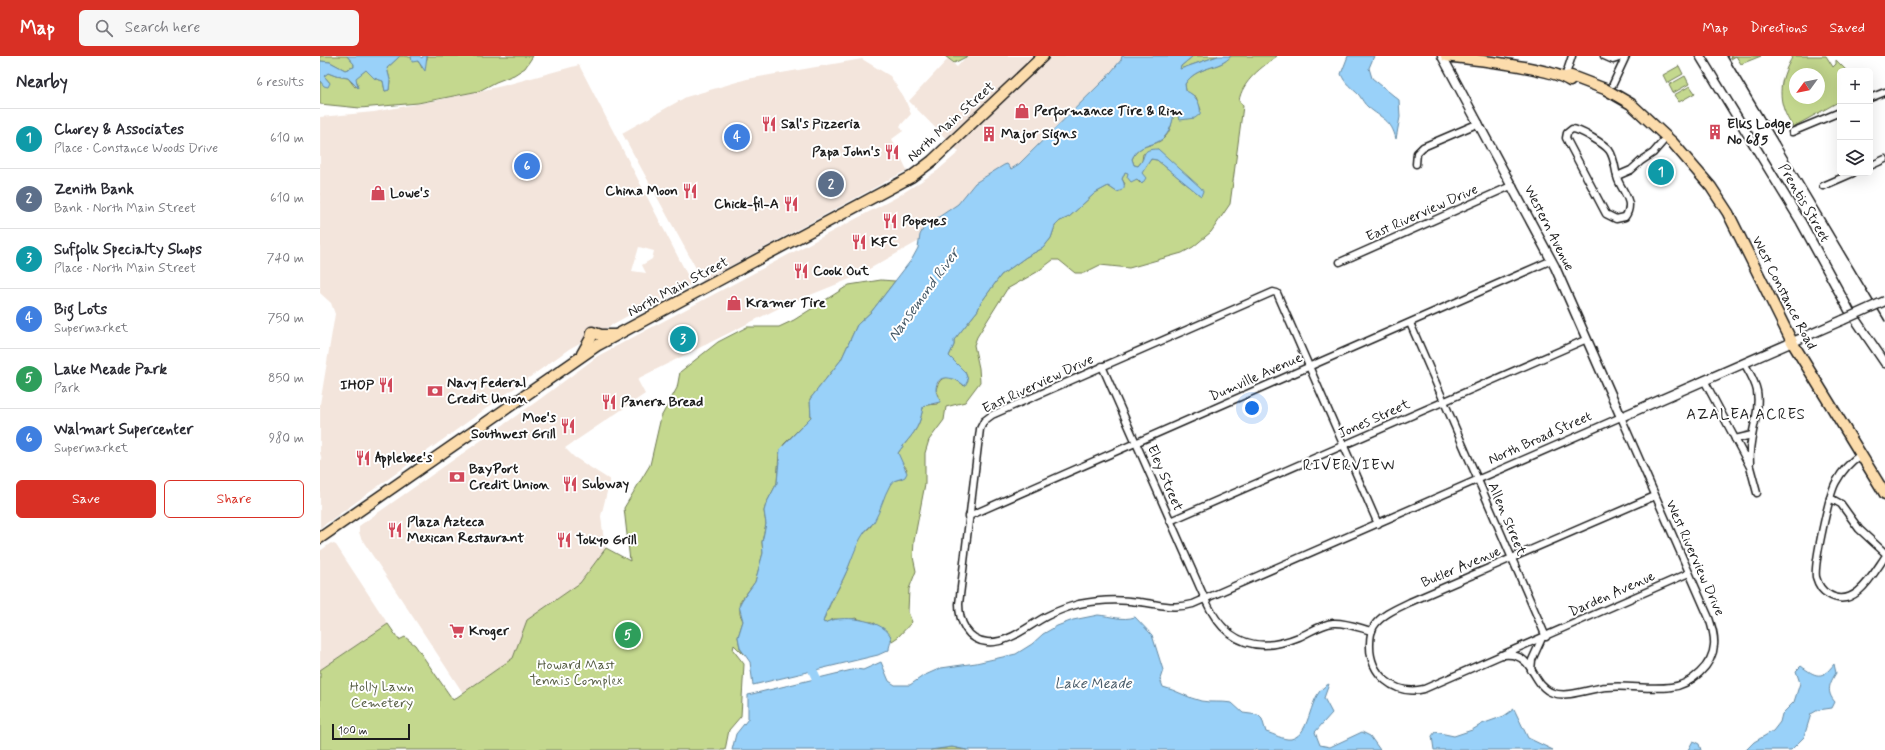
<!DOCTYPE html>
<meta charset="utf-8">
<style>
body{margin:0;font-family:Mynerve,sans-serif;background:#f7f7f7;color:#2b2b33}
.controls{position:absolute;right:12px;top:12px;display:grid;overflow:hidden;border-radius:6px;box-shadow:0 4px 16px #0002}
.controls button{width:36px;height:36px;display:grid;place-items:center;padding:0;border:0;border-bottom:1px solid #e1e1e2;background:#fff;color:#2b2b33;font:20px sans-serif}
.compass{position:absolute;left:1469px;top:12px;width:36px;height:36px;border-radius:50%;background:#fff;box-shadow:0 4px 16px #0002;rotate:237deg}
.scale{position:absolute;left:12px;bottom:10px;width:78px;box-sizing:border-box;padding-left:4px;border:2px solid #1c1c1c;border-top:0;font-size:11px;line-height:14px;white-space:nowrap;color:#1c1c1c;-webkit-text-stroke:3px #fff;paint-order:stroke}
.you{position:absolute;left:932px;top:352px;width:14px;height:14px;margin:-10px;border:3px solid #fff;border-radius:50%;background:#1a73e8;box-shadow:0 0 0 6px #1a73e833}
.badge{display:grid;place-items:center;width:26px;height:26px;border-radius:50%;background:#d93025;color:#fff;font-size:13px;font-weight:700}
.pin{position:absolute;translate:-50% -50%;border:2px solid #fff;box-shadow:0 1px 4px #0006}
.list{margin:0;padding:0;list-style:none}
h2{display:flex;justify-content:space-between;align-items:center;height:52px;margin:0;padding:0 16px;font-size:17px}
h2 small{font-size:13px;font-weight:400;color:#7c7c81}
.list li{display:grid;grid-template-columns:26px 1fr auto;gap:12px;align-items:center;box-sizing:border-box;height:60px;padding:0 16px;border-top:1px solid #e1e1e2}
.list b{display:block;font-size:15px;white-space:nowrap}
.list p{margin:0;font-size:13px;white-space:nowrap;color:#7c7c81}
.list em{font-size:13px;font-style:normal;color:#7c7c81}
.actions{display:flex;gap:8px;padding:12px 16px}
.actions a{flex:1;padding:9px 0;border:1px solid #d93025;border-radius:6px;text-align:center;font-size:14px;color:#d93025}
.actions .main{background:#d93025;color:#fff}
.icon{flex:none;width:22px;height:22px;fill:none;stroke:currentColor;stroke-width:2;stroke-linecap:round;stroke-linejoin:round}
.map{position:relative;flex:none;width:1565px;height:694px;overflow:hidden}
header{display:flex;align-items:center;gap:24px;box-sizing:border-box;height:56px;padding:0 20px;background:#d93025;color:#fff}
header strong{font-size:19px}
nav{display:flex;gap:22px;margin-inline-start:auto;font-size:14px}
.search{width:280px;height:36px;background:#f7f7f7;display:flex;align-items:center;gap:10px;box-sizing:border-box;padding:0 14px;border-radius:6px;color:#7c7c81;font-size:15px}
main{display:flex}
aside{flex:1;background:#fff}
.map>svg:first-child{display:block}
.built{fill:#f3e5dc;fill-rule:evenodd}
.green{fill:#c4d88e;stroke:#707a55;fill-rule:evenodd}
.water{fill:#99d1f9;stroke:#6789a1}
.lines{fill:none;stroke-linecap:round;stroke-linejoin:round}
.river{stroke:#99d1f9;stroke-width:9}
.minor-casing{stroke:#1c1c1c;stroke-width:9}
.tertiary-casing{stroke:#1c1c1c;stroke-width:11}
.primary-casing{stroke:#1c1c1c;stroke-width:13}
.minor{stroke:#fff;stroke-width:6}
.tertiary{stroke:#fff;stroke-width:8}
.primary{stroke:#fcdcac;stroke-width:10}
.rail{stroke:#1c1c1c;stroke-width:1.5}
.tertiary-bridge-casing{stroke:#1c1c1c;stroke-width:11;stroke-linecap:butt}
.tertiary-bridge{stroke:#fff;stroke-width:8}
.labels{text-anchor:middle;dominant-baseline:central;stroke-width:4;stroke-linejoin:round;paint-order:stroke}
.poi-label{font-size:14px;font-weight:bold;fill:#1c1c1c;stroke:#fff;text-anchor:start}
.street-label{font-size:14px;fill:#1c1c1c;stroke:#fff}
.park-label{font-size:14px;fill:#575e44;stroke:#fff}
.water-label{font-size:15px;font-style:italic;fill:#485b69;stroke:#fff}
.neighbourhood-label{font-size:15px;letter-spacing:1px;fill:#1c1c1c;stroke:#fff}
</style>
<header>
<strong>Map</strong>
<div class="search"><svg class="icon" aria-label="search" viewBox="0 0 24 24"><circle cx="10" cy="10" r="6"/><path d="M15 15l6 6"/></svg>Search here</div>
<nav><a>Map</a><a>Directions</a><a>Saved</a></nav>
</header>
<main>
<aside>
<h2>Nearby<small>6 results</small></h2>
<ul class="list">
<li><span class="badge" style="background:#0f9aa8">1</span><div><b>Chorey &amp; Associates</b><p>Place · Constance Woods Drive</p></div><em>610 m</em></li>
<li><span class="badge" style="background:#5c6f8a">2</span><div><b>Zenith Bank</b><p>Bank · North Main Street</p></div><em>610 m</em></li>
<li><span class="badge" style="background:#0f9aa8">3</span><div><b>Suffolk Specialty Shops</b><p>Place · North Main Street</p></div><em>740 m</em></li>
<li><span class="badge" style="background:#3f7fe0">4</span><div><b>Big Lots</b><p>Supermarket</p></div><em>750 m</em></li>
<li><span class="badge" style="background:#2e9e5b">5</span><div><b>Lake Meade Park</b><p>Park</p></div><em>850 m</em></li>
<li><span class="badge" style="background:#3f7fe0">6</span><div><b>Walmart Supercenter</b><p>Supermarket</p></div><em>980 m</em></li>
</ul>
<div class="actions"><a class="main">Save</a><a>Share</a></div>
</aside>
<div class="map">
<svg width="1565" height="694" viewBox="0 0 1565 694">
<rect width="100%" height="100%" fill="#fff"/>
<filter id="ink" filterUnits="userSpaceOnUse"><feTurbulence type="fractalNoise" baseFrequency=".025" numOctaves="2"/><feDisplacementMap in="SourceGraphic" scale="8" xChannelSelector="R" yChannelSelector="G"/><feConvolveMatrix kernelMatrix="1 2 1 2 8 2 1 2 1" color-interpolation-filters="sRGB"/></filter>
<g filter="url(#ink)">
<g class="built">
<polygon points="647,0 802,0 801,4 787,21 699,108 691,113 672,117 655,127 638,148 609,167 600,179 599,185 535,221 463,250 317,323 325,338 245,392 254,401 290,424 281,460 284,486 286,492 260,527 207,564 193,602 143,637 41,482 39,476 39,470 216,346 278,300 577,141 617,115 639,96 589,45 628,3 637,11"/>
<polygon points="542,3 570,20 584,41 591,58 580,70 583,75 572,83 587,114 383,225 302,77 366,41 427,23"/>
<path d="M 259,9 L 372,228 L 334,248 L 311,258 L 249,293 L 0,472 L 0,404 L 2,404 L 0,397 L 0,348 L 15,258 L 11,247 L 0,237 L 0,61 L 54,56 L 118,44 L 182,30 ZM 319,191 L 334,195 L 332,203 L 322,209 L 326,217 L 312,215 Z"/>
<polygon points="11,487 16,489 68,568 0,614 0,495"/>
</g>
<g class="green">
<polygon points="0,0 27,0 34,8 34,11 25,14 10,6 0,5"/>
<path d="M 80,0 C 90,0 98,2 102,12 L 107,3 L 107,0 L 213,0 L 205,12 L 194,19 L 176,26 L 159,35 L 98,47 L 40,52 L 0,48 L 0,25 L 10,27 L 4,20 L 8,17 L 16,20 L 28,22 L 35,31 L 38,29 L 35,22 L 46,14 L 54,22 L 63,25 L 65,35 L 69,34 L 70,24 L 67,12 Z"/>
<polygon points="625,0 648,0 634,7"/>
<polygon points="873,0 898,0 860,13 861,10"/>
<path d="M 911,0 L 957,0 C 942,11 922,25 919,45 L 923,50 L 910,148 L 891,176 L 873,191 L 862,197 L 809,212 L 780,209 L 764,217 L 755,217 L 739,204 L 733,204 L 717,216 L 687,233 L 657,281 L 654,289 L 659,312 L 660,326 L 645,346 L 626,351 L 624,364 L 609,384 L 605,397 L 605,428 L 594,485 L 593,501 L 596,515 L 589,533 L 588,556 L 592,566 L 578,581 L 572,585 L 570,579 L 553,566 L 547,566 L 536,562 L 527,564 L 514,563 L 505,567 L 503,566 C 508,550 517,536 524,521 C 531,507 534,489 544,476 C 546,474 549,473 551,470 C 559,457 561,441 570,428 C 573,424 576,424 581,423 L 587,413 L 579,403 L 578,397 C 591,378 599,376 603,351 L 607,349 L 617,348 L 619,340 L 616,334 C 620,316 634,319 644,330 L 648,324 L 645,316 L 629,300 L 634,289 L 634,284 L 658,254 L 660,248 L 681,219 L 706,201 L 723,192 L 731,182 L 735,170 L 740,165 L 749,161 L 775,137 L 788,130 L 797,136 L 805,128 L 802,123 L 805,116 L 807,115 L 820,127 L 821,117 L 831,103 L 837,104 L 880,139 L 838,93 L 823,98 L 822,105 L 818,110 L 814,109 L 812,103 C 821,82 843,96 851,70 C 852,64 854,60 853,54 L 855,53 L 859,63 L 881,54 L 876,41 L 866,35 L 865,28 C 877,9 900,14 911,0 Z"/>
<polygon points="1410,0 1441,0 1421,8 1416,0 1411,3"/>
<path d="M 1473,0 L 1506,0 L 1513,11 L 1516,8 L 1516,4 L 1527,15 L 1520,15 L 1520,45 L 1473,71 C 1456,46 1458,25 1473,0 ZM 1475,18 L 1499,18 L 1499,42 L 1475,42 Z"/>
<polygon points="1359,10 1363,18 1347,27 1343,19"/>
<polygon points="1365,20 1369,28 1353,37 1349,29"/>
<polygon points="1370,30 1375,37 1359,46 1354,39"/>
<polygon points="561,224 575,225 552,255 537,269 521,304 490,343 491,361 464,388 459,397 457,427 446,448 444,455 446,468 442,486 443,497 435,526 420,546 420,558 423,565 418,581 420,592 423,598 414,589 413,594 424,608 421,660 409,674 405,694 0,694 0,614 68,568 79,584 85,581 95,589 133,644 193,602 207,564 260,527 286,492 310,505 304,452 330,409 341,361 357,332 360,316 398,286 427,271 459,271 474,264 529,229"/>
<polygon points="632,691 647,694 610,694"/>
</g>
<g class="water">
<polygon points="27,0 80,0 67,12 70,24 69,34 65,35 63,25 54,22 46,14 36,22 38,32 28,22 16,20 8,17 4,20 10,27 8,31 4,30 0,25 0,5 10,6 25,14 34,11 34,8"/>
<polygon points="91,0 99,0 102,2 103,0 107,0 105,15 98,5 92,6"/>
<path d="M 802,0 L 873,0 L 861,10 L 860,13 L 898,0 L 911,0 C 900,14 877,9 865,28 L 866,35 C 875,38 882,49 880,58 L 875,62 L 860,64 L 854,53 L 853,54 C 854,60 853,64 851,70 C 841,96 821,82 812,103 L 814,109 L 818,110 C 828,100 819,93 838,93 L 881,132 L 883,135 L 881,140 L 837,104 L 831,103 L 822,117 L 826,122 L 822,128 L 817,123 L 811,126 L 807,121 L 808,117 L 805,116 L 802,123 C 806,130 805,134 797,136 L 788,130 L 775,137 L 749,161 L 740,165 L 735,170 L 731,182 L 723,192 L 706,201 L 681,219 L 660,248 L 658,254 L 634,284 L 634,289 L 629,300 L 645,316 L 648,324 L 645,330 C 636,322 616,315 616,334 C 616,339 620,341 620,346 L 607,349 L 603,351 C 599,376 591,378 578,397 L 587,417 L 585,421 C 580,424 573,423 570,429 C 563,441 561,454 554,466 C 551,470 547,472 544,477 C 535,490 531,507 524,521 C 517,536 507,550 503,566 L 505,567 C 519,558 561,563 570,579 C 573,585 569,588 569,594 L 558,599 L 433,629 L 430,606 L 420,592 L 418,581 L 423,565 L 419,550 L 422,544 L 435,526 L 443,497 L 442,486 L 446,468 L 444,455 L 446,448 L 457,427 L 460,393 L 491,361 L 490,343 L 521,304 L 537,269 L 552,255 L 592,203 L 598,192 L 600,179 L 604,171 L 638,148 L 655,127 L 684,109 L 687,108 L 691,113 L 699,108 L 787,21 L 801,4 Z"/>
<path d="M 1028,0 L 1054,0 L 1049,12 L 1052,22 L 1079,44 L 1080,61 L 1076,83 C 1071,63 1062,63 1048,51 C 1044,48 1042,43 1039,39 C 1031,31 1025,28 1021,18 Z"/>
<path d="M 778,559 C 791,560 802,565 815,561 L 832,579 L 843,614 L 840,623 L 843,631 C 856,634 868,642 881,645 C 891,647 901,645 912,647 L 923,657 L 938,659 L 942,663 L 946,676 C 954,678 963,684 971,683 C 993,678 987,637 1009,628 L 1004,642 L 1012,657 L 995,676 L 1000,689 L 1010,691 L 1042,676 L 1050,680 L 1060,694 L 647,694 L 632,691 L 610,694 L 412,694 L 416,678 L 428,663 L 428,639 L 536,613 L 543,614 L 561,606 L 569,625 L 575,629 L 590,629 L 603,620 L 621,612 L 656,607 L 696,598 L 712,588 L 723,578 L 737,570 L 753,564 Z"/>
<path d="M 1514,608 L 1516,617 C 1509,628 1506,636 1515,646 L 1512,652 L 1498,654 L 1491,658 L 1484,681 L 1471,694 L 1426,694 L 1434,686 L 1453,675 L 1460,666 L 1462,658 L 1474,646 L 1480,627 L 1476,615 L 1481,610 C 1496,621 1502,624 1514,608 Z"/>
<polygon points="1194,653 1208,682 1233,694 1114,694 1112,680 1115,676 1134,680 1152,674 1162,668 1184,660"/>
<polygon points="1373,685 1379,688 1381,694 1368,694"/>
</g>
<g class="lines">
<polyline class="river" points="490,603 493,615 502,634"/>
<g class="minor-casing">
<g id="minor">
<polyline points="1284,0 1293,4 1305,0"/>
<polyline points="1245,21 1252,0"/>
<polyline points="1293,28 1306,0"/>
<polyline points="1550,42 1565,36"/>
<path d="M 1252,73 C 1260,73 1284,88 1289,94 C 1295,102 1295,115 1298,124 C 1301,132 1309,141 1309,149 C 1309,154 1308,157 1305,161 L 1296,163 L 1286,158 L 1246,82 L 1247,77 Z"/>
<polyline points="1472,76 1520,56"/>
<polyline points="1096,108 1097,97 1103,91 1159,67"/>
<polyline points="1550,110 1565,103"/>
<polyline points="1297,120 1311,114 1321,105 1333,97 1347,81"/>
<polyline points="1503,130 1533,117"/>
<polyline points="1020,206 1193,129"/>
<polyline points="1090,267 1226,581"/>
<path d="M 1424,307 C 1429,316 1435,325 1437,335 C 1441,359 1427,383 1430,407"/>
<path d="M 782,310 L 885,543 C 904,586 935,599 979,581 C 989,577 1001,568 1013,567 C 1025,566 1040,572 1052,575"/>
<polyline points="1384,324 1430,411 1437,437"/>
<polyline points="1415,383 1432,379"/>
<path d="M 1540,399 C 1530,406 1522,415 1516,426 C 1509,438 1494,508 1496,521 C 1498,528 1502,535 1508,538 C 1534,555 1553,518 1565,501"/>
<path d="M 1335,440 L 1090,546 C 1078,552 1062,558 1054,570 C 1051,575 1050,581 1050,588 C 1049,618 1074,640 1104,633 L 1369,517"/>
<polyline points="1510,442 1521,448 1539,473 1565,497"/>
<polyline points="649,460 1232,204"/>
<polyline points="850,465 1267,283"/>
<path d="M 1058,468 L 957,237 L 953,236 L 672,359 L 664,365 L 660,373 L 639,548 C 639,565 647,584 667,586 C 689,588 709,569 727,560 C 737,555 748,551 759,548 C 778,544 799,543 819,546 C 840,548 852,554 873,548 L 1301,361 L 1389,562 C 1392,571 1395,580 1394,589 C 1393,609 1371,629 1351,631 C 1330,634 1309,629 1287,631 C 1271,632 1250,642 1233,637 C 1214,631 1214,605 1196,600 C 1191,598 1185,599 1181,599"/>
<polyline points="1211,614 1212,604 1222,582"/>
</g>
</g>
<g class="tertiary-casing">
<g id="tertiary">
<polyline points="1122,0 1235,211 1301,361 1523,264"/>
<polyline points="1380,0 1481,166 1529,254 1565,307"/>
</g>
</g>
<g class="primary-casing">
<g id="primary">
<path d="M 1126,0 C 1154,4 1230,11 1250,25"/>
<polyline points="1245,21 1251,20 1285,33 1311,48 1353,87 1391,131 1408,157 1472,286 1565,438"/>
<polyline points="262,298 271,282 272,276 281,279 295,279"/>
<polyline points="0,482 278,289 591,121 612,105 723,0"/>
</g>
</g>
<use href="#minor" class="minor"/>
<use href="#tertiary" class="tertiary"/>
<use href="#primary" class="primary"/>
<polyline class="rail" points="1407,0 1565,265"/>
<g class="tertiary-bridge-casing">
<polyline id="tertiary-bridge" points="1523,264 1565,245"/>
</g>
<use href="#tertiary-bridge" class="tertiary-bridge"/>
</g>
</g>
<defs>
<g id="shop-bare" transform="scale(1.2)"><path d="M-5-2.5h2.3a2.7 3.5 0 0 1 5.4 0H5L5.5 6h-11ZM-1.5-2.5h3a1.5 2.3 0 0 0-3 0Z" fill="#d1495b" stroke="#fff" stroke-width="2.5" paint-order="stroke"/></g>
<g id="restaurant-bare" transform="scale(1.2)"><path d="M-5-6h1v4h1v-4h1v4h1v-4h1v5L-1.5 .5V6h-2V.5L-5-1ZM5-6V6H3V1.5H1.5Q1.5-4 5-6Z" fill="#d1495b" stroke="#fff" stroke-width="2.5" paint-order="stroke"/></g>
<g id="building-bare" transform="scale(1.2)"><path d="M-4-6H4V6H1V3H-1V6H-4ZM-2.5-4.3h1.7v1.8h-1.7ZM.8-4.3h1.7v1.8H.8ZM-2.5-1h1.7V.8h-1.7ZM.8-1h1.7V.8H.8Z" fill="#d1495b" stroke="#fff" stroke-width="2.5" paint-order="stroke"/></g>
<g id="bank-bare" transform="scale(1.2)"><path d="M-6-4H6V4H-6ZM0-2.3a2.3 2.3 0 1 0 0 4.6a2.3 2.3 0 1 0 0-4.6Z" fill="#d1495b" stroke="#fff" stroke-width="2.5" paint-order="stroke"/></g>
<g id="supermarket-bare" transform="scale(1.2)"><path d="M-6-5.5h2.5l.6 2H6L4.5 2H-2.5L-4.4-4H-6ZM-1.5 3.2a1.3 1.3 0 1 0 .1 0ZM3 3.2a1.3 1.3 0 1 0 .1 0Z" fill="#d1495b" stroke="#fff" stroke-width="2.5" paint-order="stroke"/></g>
</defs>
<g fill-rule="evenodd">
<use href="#shop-bare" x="702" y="55"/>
<use href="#restaurant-bare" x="449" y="68"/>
<use href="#building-bare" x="1395" y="76"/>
<use href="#building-bare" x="669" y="78"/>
<use href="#restaurant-bare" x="572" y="96"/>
<use href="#restaurant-bare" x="370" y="135"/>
<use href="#shop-bare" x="58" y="137"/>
<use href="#restaurant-bare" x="471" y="148"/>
<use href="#restaurant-bare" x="570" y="165"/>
<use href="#restaurant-bare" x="539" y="186"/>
<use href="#restaurant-bare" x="481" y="215"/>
<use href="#shop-bare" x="414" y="247"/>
<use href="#restaurant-bare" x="66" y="329"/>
<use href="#bank-bare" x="115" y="335"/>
<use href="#restaurant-bare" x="289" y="346"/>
<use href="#restaurant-bare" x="248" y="370"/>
<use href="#restaurant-bare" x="43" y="402"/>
<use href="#bank-bare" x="137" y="421"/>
<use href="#restaurant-bare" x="250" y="428"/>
<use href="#restaurant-bare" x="75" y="474"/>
<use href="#restaurant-bare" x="244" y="484"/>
<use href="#supermarket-bare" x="137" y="575"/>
</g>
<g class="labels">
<g class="poi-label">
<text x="714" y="55">Performance Tire &amp; Rim</text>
<text x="461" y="68">Sal's Pizzeria</text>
<text x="1407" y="68">Elks Lodge<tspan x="1407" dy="16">No 685</tspan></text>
<text x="681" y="78">Major Signs</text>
<text x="560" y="96" text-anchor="end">Papa John's</text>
<text x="358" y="135" text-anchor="end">China Moon</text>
<text x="70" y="137">Lowe's</text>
<text x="459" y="148" text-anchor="end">Chick-fil-A</text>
<text x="582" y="165">Popeyes</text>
<text x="551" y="186">KFC</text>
<text x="493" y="215">Cook Out</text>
<text x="426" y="247">Kramer Tire</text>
<text x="127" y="327">Navy Federal<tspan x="127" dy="16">Credit Union</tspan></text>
<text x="54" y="329" text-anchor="end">IHOP</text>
<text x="301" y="346">Panera Bread</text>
<text x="236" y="362" text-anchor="end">Moe's<tspan x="236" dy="16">Southwest Grill</tspan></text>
<text x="55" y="402">Applebee's</text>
<text x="149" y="413">BayPort<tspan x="149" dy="16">Credit Union</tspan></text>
<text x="262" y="428">Subway</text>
<text x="87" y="466">Plaza Azteca<tspan x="87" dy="16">Mexican Restaurant</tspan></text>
<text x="256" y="484">Tokyo Grill</text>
<text x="149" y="575">Kroger</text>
</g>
<g class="street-label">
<text transform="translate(631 66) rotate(-42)">North Main Street</text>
<text transform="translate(1484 147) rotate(60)">Prentis Street</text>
<text transform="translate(1102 157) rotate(-24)">East Riverview Drive</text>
<text transform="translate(1229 172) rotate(63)">Western Avenue</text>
<text transform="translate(358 231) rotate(-28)">North Main Street</text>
<text transform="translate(1464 237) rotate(63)">West Constance Road</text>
<text transform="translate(936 321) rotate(-24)">Dumville Avenue</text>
<text transform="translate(718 328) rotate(-25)">East Riverview Drive</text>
<text transform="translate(1054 363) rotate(-24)">Jones Street</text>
<text transform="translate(1220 382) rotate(-24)">North Broad Street</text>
<text transform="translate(845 422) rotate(67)">Eley Street</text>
<text transform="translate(1187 463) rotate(67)">Allen Street</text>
<text transform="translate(1375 502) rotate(66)">West Riverview Drive</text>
<text transform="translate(1141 511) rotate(-23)">Butler Avenue</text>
<text transform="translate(1292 538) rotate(-24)">Darden Avenue</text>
</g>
<g class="park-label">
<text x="256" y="609">Howard Mast<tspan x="256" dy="16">Tennis Complex</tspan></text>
<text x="62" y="631">Holly Lawn<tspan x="62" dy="16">Cemetery</tspan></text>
</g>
<g class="water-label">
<text transform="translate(604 239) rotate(-54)">Nansemond River</text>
<text x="773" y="628">Lake Meade</text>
</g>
<g class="neighbourhood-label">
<text x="1426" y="359">AZALEA ACRES</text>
<text x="1029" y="410">RIVERVIEW</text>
</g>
</g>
</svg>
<div class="controls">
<button>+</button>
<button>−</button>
<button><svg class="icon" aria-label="layers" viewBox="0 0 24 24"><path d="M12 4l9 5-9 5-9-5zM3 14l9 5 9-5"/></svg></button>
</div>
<svg class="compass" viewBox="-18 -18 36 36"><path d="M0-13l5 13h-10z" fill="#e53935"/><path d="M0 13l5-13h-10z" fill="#7c7c81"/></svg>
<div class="scale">100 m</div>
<div class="you"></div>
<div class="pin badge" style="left:1341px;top:116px;background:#0f9aa8">1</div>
<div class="pin badge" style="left:511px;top:128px;background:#5c6f8a">2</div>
<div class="pin badge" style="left:363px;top:283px;background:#0f9aa8">3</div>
<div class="pin badge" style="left:417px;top:81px;background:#3f7fe0">4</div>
<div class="pin badge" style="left:308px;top:579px;background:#2e9e5b">5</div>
<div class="pin badge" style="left:207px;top:110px;background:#3f7fe0">6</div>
</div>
</main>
